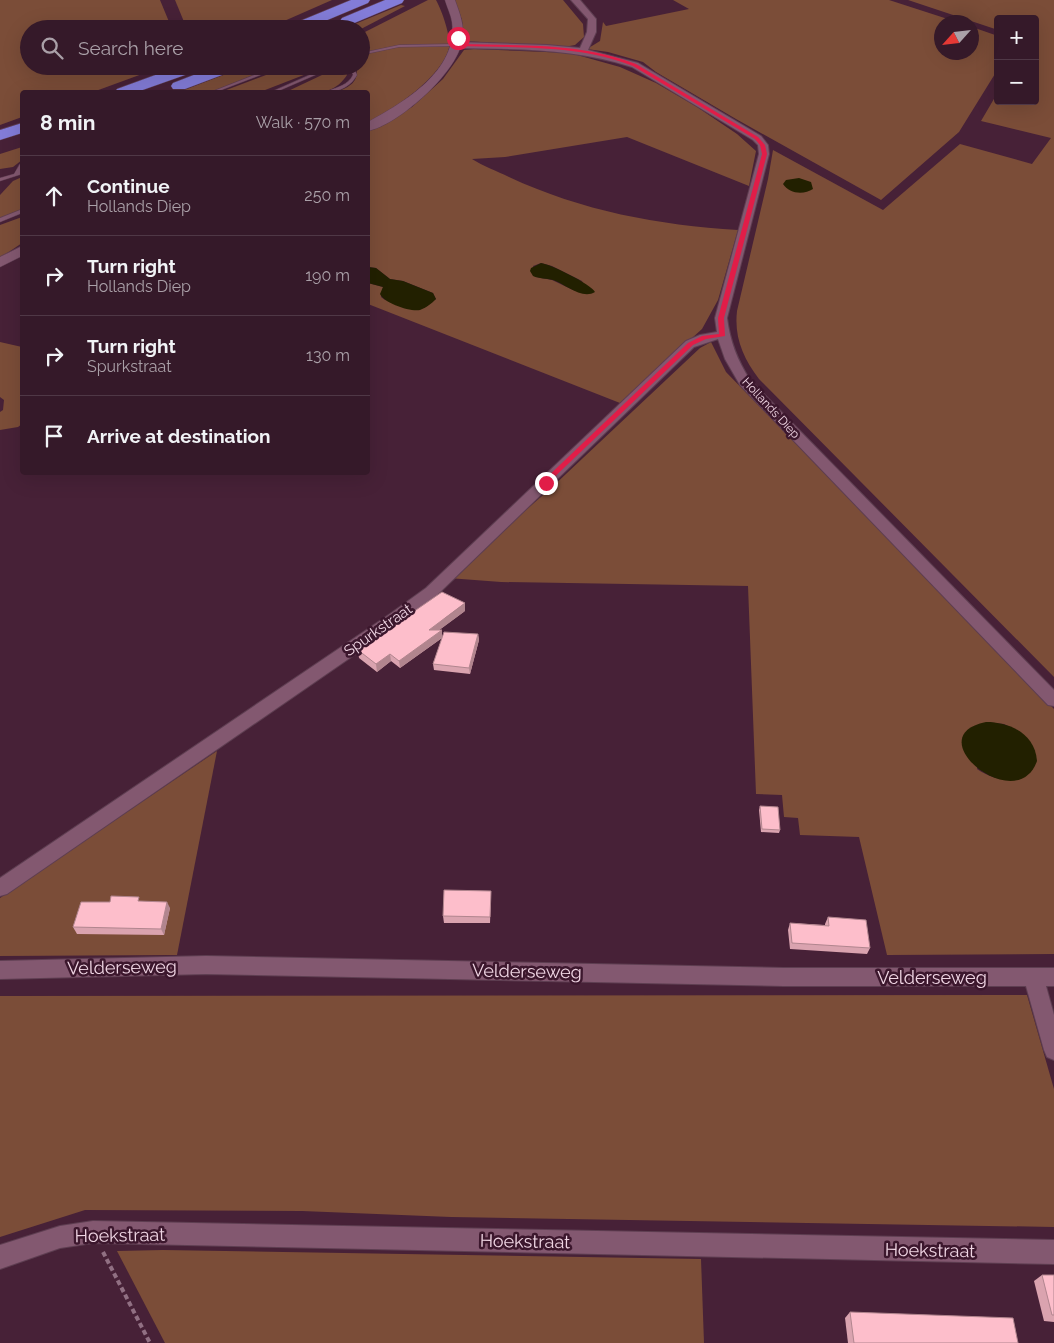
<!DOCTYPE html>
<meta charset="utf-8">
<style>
body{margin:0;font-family:Raleway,sans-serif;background:#402635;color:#f1f3f6}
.controls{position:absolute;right:15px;top:15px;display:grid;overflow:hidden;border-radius:5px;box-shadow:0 5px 20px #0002}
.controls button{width:45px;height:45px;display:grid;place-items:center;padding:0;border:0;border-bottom:1px solid #4f3846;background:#351929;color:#f1f3f6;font:25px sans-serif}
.compass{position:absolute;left:934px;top:15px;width:45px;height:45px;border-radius:50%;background:#351929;box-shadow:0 5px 20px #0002;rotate:243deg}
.stop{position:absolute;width:15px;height:15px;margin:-11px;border:4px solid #e11d48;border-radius:50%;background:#fff}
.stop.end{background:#e11d48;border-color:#fff;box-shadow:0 1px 5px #0008}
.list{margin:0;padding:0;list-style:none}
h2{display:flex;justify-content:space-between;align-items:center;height:65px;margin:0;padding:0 20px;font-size:21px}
h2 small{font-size:16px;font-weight:400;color:#aaa0a8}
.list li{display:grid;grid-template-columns:32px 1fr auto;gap:15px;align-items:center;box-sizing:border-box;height:80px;padding:0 20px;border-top:1px solid #4f3846}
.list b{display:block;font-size:19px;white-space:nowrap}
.list p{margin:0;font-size:16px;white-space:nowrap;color:#aaa0a8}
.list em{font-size:16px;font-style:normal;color:#aaa0a8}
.icon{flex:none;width:28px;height:28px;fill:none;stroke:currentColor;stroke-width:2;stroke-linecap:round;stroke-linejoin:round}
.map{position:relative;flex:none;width:1054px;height:1343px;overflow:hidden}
.search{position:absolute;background:#351929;box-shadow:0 5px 20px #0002;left:20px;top:20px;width:350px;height:55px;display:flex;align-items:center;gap:12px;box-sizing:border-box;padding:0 18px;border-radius:28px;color:#aaa0a8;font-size:19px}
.panel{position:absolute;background:#351929;box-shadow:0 5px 20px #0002;left:20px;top:90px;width:350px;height:385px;border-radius:5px}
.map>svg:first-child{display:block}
.green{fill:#7b4d38;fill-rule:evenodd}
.water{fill:#222000}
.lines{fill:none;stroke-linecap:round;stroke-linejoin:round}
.service-casing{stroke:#5e3e51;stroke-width:1}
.minor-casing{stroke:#5e3e51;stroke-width:2}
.tertiary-casing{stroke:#5e3e51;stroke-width:1}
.motorway-casing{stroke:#5e3e51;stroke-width:1}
.path{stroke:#917083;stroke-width:4;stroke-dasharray:5 3;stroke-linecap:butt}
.service{fill:#835870;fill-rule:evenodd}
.minor{fill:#835870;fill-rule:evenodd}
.tertiary{fill:#835870;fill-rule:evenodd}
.motorway{fill:#837cd8;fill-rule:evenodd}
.wall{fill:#daa3af}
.shaded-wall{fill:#b1858e}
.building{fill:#fdbecb;stroke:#b1858e}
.route{fill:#e11d48}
.labels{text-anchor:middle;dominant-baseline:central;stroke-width:5;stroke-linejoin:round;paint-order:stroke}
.far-street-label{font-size:12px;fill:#f0d6e4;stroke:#3c172d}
.street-label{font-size:15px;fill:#f0d6e4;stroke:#3c172d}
.near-street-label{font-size:18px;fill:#f0d6e4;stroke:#3c172d}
</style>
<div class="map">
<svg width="1054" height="1343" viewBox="0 0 1054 1343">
<rect width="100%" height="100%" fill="#472137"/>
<g class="green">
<polygon points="0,0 160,0 172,29 29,29 29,66 164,66 93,92 22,92 22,117 0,125"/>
<polygon points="175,0 332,0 266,29 187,29"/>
<path d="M 428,0 L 436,0 C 442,11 451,36 449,48 C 442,77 393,110 368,122 L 368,92 L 337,92 C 349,87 360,82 356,66 L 361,66 L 361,34 Z"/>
<polygon points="455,0 563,0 583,24 584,37 575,45 564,47 464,41 462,20"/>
<polygon points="673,0 889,0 957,22 942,22 942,52 972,52 972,27 998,36 998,69 959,132 881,200 736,119 656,72 643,62 608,52 587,49 600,41 603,22 606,26 689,9"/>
<path d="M 908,0 L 1054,0 L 1054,677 L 759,379 C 743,358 734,337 737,311 L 768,179 L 773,150 L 883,210 L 960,144 L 1032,164 L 1051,138 L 981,121 L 998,92 L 998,101 L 1035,101 L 1035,19 L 998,19 L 998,30 Z"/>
<polygon points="401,5 405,6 361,29 343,29"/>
<path d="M 474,49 L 570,53 L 620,67 L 656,83 L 697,107 L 737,134 L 756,151 L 749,186 L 627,137 L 505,157 L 472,159 C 483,166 497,171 509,177 C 582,211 658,225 738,230 L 718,300 L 702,329 L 620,403 L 368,304 L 368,283 L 383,287 L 381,297 L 385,300 L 424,308 L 436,299 L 433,293 L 403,281 L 390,279 L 376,268 L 368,267 L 368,131 L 412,107 L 443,79 L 464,50 ZM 541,263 L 552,266 L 582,281 L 588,294 L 573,290 L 552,280 L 536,277 L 533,266 Z"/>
<polygon points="247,66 277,66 211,92 179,92"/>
<polygon points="290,66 327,66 260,92 221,92"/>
<path d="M 341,66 L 346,66 L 347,75 C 332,98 311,92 286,92 Z"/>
<polygon points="22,147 22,160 13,167 0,169 0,154"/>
<polygon points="22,177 22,210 0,218 0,195 13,181"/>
<polygon points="22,217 22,243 0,258 0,225"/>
<polygon points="0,342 22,347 22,424 18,427 0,430 0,412 3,410 4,400 0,397"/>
<path d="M 711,342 L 726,372 L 1054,709 L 1054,954 L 887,955 L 859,837 L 800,835 L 798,818 L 784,817 L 782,795 L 756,794 L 748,586 L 501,582 L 448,578 L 550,489 L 700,348 ZM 986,722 L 1004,724 L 1022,733 L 1023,777 C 1006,782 992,779 977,769 Z"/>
<polygon points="217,751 177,955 0,956 0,898"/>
<polygon points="1027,995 1054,1089 1054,1227 451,1217 302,1211 85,1210 0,1237 0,996"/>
<polygon points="163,1250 701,1259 704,1343 165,1343 117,1251"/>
</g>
<g class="water">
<path d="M 799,178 L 811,182 L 813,189 C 804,195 789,194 783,184 L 786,180 Z"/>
<path d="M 541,263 C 550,264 591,284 595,292 C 582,300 565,284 553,280 C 546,278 539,279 533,276 L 530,271 L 531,268 Z"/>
<path d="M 368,267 L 376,268 L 390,279 L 403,281 L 433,293 L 436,299 C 432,303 426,308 420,310 C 410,312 384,303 380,294 L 383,287 L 368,283 Z"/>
<path d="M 986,722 C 1010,722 1035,734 1037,761 C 1017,818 916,736 986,722 Z"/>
</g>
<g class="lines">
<g class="service-casing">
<g id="service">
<polygon points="456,44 458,45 457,46 399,47 361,55 361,53 399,45"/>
<polygon points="277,66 284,66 216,92 211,92"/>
<polygon points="330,66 336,66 276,92 271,92"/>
<path d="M 349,66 L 353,66 L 357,75 C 352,85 340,92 328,92 L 328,91 C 338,87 348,85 353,75 Z"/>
<polygon points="20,164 22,164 22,168 20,172 22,172 22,174 0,181 0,178 14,174"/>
<polygon points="20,210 22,210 22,213 0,222 0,218"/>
</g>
</g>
<g class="minor-casing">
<g id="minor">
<path d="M 571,0 L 580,0 L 596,19 L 596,32 L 588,50 L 638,63 L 761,136 L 768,145 L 769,154 L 727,318 C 730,341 737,360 750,380 L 1054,690 L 1054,706 L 1048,705 L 740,385 L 725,359 L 718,339 L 694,347 L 436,596 L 402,622 L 7,894 L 0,896 L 0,878 L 390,614 L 426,588 L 686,341 L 700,335 L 717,332 L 715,318 L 759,154 L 758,145 L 753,140 L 632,67 C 574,48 516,49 456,48 L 452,45 L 456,42 L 547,45 L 580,48 L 587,32 L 588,19 Z"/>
<polygon points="206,956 784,968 1054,968 1054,986 1046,986 1054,1015 1054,1060 1047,1057 1044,1050 1026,986 784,986 206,974 0,979 0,961"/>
<polygon points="93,1221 1054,1240 1054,1264 93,1243 60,1248 0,1269 0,1245 60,1226"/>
</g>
</g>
<g class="tertiary-casing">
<g id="tertiary">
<path d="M 445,0 L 455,0 C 460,14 465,26 462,41 C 457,73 398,125 368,131 L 368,122 C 404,102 458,71 452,22 C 451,15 447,7 445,0 Z"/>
<polygon points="22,246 22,256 0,267 0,257"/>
</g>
</g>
<g class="motorway-casing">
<g id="motorway">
<polygon points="351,0 370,0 368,3 306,29 286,29 288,26"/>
<polygon points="385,0 404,0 402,3 352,24 342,24 340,21 342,18"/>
<polygon points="180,66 204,66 202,69 137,92 115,92 117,89"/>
<polygon points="217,66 240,66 238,69 185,89 173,89 171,86 173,83"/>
<polygon points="22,123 22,133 0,140 0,130"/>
</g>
</g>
<polyline class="path" points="103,1252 150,1343"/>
<use href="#service" class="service"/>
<use href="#minor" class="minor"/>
<use href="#tertiary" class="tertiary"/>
<use href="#motorway" class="motorway"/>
</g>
<g class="wall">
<polygon points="465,611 439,630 442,630 442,636 478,634 479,640 470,674 434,670 433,664 442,638 400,668 391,661 377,672 359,658 358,650"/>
<polygon points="760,806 780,830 779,833 761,832 759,810"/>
<polygon points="491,891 490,923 444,923 443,916"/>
<polygon points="141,901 170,908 164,935 77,934 73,927 110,902"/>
<polygon points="828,917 870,948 867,954 790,949 788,930 790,923 825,925 825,924"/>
<polygon points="1042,1275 1054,1275 1054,1322 1044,1321 1034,1281"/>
<polygon points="850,1312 1018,1343 848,1343 845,1318"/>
</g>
<g class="shaded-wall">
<polygon points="465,603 465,611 430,637 429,630"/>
<polygon points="442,630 442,638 400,668 399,661"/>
<polygon points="478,634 479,640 470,674 469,668"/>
<polygon points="390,654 391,661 377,672 376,664"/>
<polygon points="167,902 170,908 164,935 161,929"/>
</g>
<g class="building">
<polygon points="442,592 465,603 429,630 442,630 399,661 390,654 376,664 358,650"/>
<polygon points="444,632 478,634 469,668 433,664"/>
<polygon points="760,806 778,807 780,830 762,829"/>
<polygon points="444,890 491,891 490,917 443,916"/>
<polygon points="111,896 139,897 138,901 167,902 161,929 73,927 81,902 110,902"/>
<polygon points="828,917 866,920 870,948 792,943 790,923 829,926"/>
<polygon points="1042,1275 1054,1275 1054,1315 1052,1315"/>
<polygon points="850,1312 1013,1318 1018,1343 854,1343"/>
</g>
<path class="route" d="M 458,36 L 460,38 L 459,44 C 518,46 580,42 636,64 L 758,137 L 765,145 L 767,154 L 724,318 L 725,336 L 706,339 L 693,345 L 546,485 L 542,483 L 543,481 L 688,343 L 702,336 L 719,334 L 718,318 L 762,154 L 760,145 L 755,139 L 633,66 C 577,44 515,48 456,46 L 454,45 L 456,38 Z"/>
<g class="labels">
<g class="far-street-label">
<text transform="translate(771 408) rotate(47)">Hollands Diep</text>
</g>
<g class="street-label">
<text transform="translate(378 630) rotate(-35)">Spurkstraat</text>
</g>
<g class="near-street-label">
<text transform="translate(122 967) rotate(-1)">Velderseweg</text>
<text transform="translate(527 971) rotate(1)">Velderseweg</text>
<text x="932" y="977">Velderseweg</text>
<text transform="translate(120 1235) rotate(-1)">Hoekstraat</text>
<text transform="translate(525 1241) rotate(1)">Hoekstraat</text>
<text transform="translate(930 1250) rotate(1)">Hoekstraat</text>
</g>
</g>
</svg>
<div class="controls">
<button>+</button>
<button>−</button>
</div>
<svg class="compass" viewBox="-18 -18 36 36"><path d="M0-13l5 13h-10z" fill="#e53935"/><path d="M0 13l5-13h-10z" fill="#aaa0a8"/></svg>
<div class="stop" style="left:458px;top:38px"></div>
<div class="stop end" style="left:546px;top:483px"></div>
<div class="search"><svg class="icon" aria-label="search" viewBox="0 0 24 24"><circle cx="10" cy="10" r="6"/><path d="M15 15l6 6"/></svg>Search here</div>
<section class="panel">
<h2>8 min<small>Walk · 570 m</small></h2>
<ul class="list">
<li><svg class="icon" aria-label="ahead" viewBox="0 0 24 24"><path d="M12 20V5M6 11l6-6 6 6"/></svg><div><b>Continue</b><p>Hollands Diep</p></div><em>250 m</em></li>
<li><svg class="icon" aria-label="right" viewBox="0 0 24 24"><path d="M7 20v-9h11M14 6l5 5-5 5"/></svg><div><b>Turn right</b><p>Hollands Diep</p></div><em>190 m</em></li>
<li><svg class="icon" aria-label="right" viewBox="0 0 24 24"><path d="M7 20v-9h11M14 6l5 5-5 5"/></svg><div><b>Turn right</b><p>Spurkstraat</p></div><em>130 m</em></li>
<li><svg class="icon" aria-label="arrive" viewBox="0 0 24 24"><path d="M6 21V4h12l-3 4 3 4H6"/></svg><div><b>Arrive at destination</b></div></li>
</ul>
</section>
</div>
